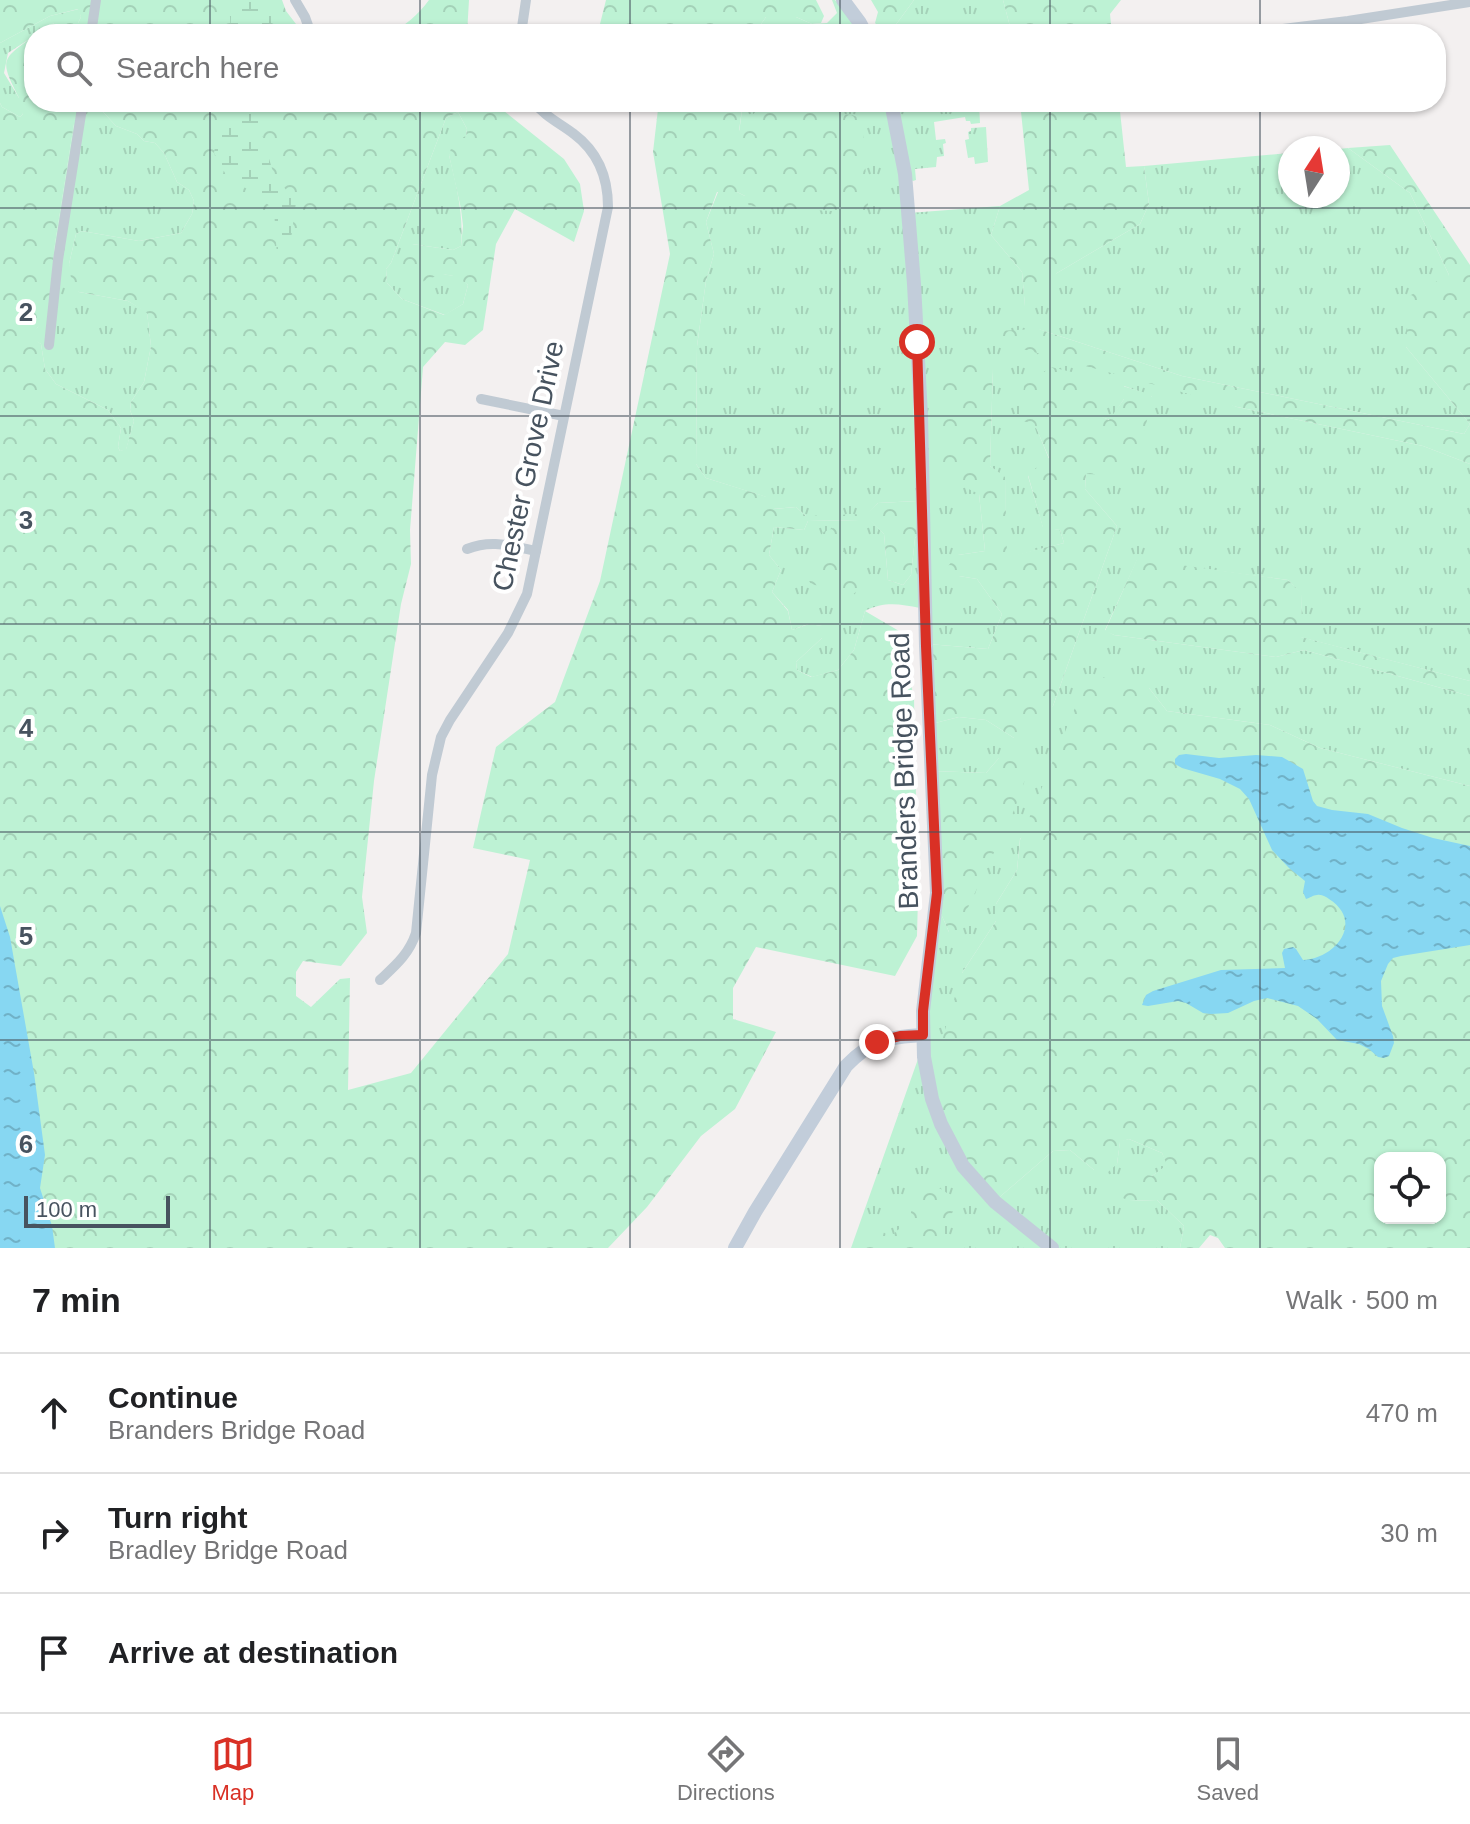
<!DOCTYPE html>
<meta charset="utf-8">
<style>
body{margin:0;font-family:Helvetica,sans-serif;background:#f2f2f2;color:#202124}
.controls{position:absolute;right:24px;bottom:24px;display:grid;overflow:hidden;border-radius:16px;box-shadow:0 2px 6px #0004}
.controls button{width:72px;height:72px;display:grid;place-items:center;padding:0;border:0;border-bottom:2px solid #e0e0e0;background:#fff;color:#202124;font:40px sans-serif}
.compass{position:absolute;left:1278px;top:136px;width:72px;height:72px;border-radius:50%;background:#fff;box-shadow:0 2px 6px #0004;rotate:12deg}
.scale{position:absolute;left:24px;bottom:20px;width:146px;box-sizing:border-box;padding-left:8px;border:4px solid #47535f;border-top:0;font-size:22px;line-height:28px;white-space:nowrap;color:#47535f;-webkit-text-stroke:6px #fff;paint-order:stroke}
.stop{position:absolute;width:24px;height:24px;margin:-18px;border:6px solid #d93025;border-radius:50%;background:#fff}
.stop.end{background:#d93025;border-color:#fff;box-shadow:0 2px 8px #0008}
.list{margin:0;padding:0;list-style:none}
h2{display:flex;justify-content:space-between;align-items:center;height:104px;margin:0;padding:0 32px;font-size:34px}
h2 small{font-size:26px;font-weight:400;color:#757577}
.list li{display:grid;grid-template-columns:52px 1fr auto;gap:24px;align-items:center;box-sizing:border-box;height:120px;padding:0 32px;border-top:2px solid #e0e0e0}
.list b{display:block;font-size:30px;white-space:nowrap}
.list p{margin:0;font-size:26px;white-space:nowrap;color:#757577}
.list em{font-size:26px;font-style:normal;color:#757577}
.icon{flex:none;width:44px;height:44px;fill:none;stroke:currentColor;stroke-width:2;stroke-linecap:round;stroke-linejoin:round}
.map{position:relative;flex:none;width:1470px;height:1248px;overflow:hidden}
.search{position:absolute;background:#fff;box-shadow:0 2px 6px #0004;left:24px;right:24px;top:24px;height:88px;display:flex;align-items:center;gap:20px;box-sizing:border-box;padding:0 28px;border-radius:32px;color:#757577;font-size:30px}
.sheet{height:464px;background:#fff}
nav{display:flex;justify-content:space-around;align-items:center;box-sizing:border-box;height:112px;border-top:2px solid #e0e0e0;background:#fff;font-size:22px;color:#757577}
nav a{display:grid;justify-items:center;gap:4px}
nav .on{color:#d93025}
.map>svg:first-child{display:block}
.grass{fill:url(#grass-tufts)}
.forest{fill:url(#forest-crowns);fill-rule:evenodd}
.wetland{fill:url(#wetland-marsh)}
.water{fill:url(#water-ripples)}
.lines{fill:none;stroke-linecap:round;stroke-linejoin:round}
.street{stroke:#c0cad3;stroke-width:10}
.secondary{stroke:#c2cdda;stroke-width:14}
.route{stroke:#d93025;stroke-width:10}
.grid{fill:none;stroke:#47535f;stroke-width:2;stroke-opacity:0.55}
.labels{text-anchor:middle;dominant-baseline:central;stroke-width:8;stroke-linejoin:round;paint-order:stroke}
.street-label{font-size:28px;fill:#47535f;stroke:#fff}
.grid-label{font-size:26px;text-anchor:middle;font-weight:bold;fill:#47535f;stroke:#fff;stroke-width:8;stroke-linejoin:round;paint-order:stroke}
</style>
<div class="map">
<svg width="1470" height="1248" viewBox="0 0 1470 1248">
<defs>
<pattern id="grass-tufts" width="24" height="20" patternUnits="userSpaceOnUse" patternTransform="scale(2)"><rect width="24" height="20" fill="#bdf2d4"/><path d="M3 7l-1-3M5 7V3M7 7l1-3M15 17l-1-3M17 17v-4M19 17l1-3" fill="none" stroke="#a4d1b8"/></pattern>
<pattern id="forest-crowns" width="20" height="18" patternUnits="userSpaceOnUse" patternTransform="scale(2)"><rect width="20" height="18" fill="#bdf2d4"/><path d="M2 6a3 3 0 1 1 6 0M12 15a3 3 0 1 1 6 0" fill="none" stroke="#a4d1b8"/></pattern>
<pattern id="wetland-marsh" width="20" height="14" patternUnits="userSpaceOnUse" patternTransform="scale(2)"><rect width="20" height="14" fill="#bdf2d4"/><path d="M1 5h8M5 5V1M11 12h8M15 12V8" fill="none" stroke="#a4d1b8"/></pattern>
<pattern id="water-ripples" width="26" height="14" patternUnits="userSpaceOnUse" patternTransform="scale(2)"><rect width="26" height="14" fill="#87d7f2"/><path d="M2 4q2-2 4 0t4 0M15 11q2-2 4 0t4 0" fill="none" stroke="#70b1c7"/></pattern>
</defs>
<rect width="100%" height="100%" fill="#f3f0f0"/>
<g class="grass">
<polygon points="832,0 835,0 851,17 861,34 754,34 766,17 796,17 812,24 827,23 837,13"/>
<polygon points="914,0 1003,0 1012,34 889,34"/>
<polygon points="79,9 81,17 78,23 54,23 37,34 34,34 34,36 8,53 4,73 19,98 23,114 20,117 2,107 0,103 0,43 50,16"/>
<polygon points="74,102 94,102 116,126 137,134 144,141 155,143 164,153 177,182 189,190 194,201 192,214 181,233 139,241 82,231 76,234 69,264 79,292 128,301 147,312 151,346 144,382 131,402 130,410 134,421 126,450 120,451 118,447 121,428 108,410 56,384 45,369 41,344 34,340 34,331 48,317 55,244 74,124"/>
<path d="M 743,102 L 886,102 L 900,175 L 909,292 L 917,501 L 878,503 L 866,516 L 884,534 L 888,580 L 903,585 L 911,575 L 915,538 L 919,534 L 920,608 C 900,604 884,601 865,611 L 854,650 L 838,670 L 812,677 L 797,670 L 796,662 L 822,638 L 822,626 L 808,624 L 792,630 L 788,610 L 772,592 L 781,570 L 769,555 L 774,527 L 804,530 L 808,521 L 859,520 L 806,516 L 796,507 L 773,509 L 766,497 L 706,478 L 696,464 L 697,346 L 706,281 L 714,254 L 706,222 L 718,192 L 737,192 L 745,196 L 739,133 Z"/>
<polygon points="898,102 979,102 980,123 971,124 970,121 966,121 965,117 934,122 936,140 945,139 946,143 943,144 944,156 937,157 936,167 915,169 916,180 913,181 910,179"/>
<path d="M 458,112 L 467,129 L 466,136 L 449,155 C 456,185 464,214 461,246 L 453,250 L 412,244 L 438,274 L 458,276 L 468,285 L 463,304 L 445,315 L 402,299 L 387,283 L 386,269 L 391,263 L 446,118 Z"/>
<polygon points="986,127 988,162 975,164 974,157 968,158 965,140 969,139 968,132 971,131 971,128"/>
<polygon points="1348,148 1410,193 1449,275 1406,347 1470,424 1464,434 1182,376 1038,329 1237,407 1423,446 1470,464 1470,681 1300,637 1302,595 1288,580 1137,560 1105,630 1114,635 1276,657 1304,650 1470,696 1470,786 1320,748 1270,725 1167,711 1149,688 1020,839 1017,870 996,904 996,921 962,973 963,1166 1052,1248 851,1248 923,1045 938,907 949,932 956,932 999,758 986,773 933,771 931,724 959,717 986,720 1014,738 1053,706 1117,526 1085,489 1086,473 1152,396 1124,386 1124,399 1110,420 1098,416 1034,422 1049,459 1028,476 1043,527 1060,530 1064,543 1006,558 1005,478 990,466 993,367 979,494 985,551 958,555 959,576 977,579 1002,614 988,649 928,644 909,213 1000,206 991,235 1022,272 1025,306 1057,273 1140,224 1149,204 1144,166 1290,153 1290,196 1338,196 1338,149"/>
<polygon points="1129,1139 1162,1153 1168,1165 1152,1176 1129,1201 1157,1200 1184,1226 1180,1248 1056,1248 995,1201 1053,1151 1070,1150 1094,1170 1117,1164 1120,1141"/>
</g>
<g class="forest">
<polygon points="0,0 282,0 286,11 296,24 298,34 37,34 54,23 78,23 81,17 78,9 50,16 0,43"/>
<path d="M 429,0 L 469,0 L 467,34 L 388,34 C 405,26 418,15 429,0 Z"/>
<polygon points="606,0 816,0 824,16 821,23 812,24 796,17 766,17 754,34 602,34 600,24"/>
<polygon points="871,0 914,0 889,34 886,34 875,23 878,12"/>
<polygon points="1003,0 1121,0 1110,14 1112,34 1012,34"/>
<path d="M 34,36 L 34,102 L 74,102 L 74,124 L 55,244 L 48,317 L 45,325 L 38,327 L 35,331 L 34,339 L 41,344 L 45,369 L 56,384 L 108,410 L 121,428 L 118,447 L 120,451 L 126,449 L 134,421 L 130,410 L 131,402 L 144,382 L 151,346 L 147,313 L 128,301 L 79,292 L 72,285 L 69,264 L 76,234 L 82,231 L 139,241 L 181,233 L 192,214 L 194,201 L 189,190 L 177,182 L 164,153 L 155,143 L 144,141 L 137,134 L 116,126 L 94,102 L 476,102 L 504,111 L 564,159 L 580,184 L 584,211 L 574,242 L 515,209 L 496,244 L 483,330 L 465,345 L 445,342 L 423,367 L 410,530 L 411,564 L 401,604 L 374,781 L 362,897 L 367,933 L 341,966 L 303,961 L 296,972 L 296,996 L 311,1007 L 340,979 L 350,978 L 348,1090 L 411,1073 L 508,954 L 530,860 L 473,848 L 496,747 L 555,702 L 600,581 L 670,254 L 653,152 L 658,109 L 616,108 L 615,102 L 743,102 L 739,131 L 756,111 L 770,108 L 852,115 L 862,119 L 868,205 L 863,213 L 749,206 L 745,196 L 737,192 L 717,192 L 706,222 L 714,254 L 706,281 L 697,346 L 696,464 L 706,478 L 767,497 L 774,509 L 796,507 L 806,516 L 860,514 L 860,520 L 808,521 L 804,530 L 774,527 L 769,555 L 781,570 L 772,592 L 788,611 L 792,630 L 809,624 L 822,626 L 822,638 L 796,662 L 797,670 L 811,677 L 838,670 L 854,650 L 865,611 L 899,631 L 914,698 L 918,897 L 917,936 L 895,976 L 756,947 L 733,988 L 733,1019 L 776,1032 L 735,1109 L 701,1136 L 647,1207 L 608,1248 L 0,1248 L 0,103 L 2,107 L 20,117 L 23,114 L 18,107 L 19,98 C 0,60 0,60 34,36 ZM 458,112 L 467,129 L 466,136 L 453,142 L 449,155 L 461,209 L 463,226 L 461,246 L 453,250 L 412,244 C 399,253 400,264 406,277 L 422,282 C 441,273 451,271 468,285 L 463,304 L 444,315 L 402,299 L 387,283 L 386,269 L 391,263 L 446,118 Z"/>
<polygon points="1020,102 1119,102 1126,167 1144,166 1149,204 1140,224 1057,273 1034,309 1025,307 1022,272 991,235 1000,206 1029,190"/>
<polygon points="1390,145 1470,265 1470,464 1423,446 1237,407 993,341 996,331 1038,329 1182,376 1464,434 1470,424 1406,347 1409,296 1449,275 1410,193 1348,148"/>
<polygon points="980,358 993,367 990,466 1005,477 1007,557 1064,543 1060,530 1043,528 1028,475 1049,458 1034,423 1020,421 1024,385 1051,367 1084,375 1103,392 1098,415 1109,420 1124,399 1123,386 1152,395 1141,450 1114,475 1086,474 1085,489 1117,526 1053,706 1034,739 1014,738 986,720 959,717 931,724 928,644 988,649 1002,614 977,579 959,576 948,566 958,555 985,551 979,494 939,475 937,381 945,363"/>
<polygon points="917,501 919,534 915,538 911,575 903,585 888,580 884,534 865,516 878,503"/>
<polygon points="834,528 841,534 844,553 854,563 859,589 848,599 832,599 827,588 811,584 806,576 809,567 820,560 819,542 823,532"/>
<polygon points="1137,559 1288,580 1302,594 1301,637 1470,681 1470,696 1304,650 1276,657 1114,635 1105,631"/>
<path d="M 1097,676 L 1149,688 L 1167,711 L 1270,725 L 1320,748 L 1470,786 L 1470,1248 L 1225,1248 L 1218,1238 L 1210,1235 L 1199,1248 L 1180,1248 L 1184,1226 L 1157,1200 L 1129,1201 L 1113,1193 L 1114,1185 L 1131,1171 L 1152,1176 L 1167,1165 L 1162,1153 L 1129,1139 L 1120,1142 L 1117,1164 L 1107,1173 L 1094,1170 L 1070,1150 L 1053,1151 L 995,1201 L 973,1177 L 929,1083 L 962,973 L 996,921 L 996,904 L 1017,870 L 1020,840 L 1082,691 ZM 1380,1158 L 1440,1158 L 1440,1218 L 1380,1218 Z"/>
<polygon points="1018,754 1031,763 1015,808 956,933 949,932 938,907 933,771 986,773 999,758"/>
<path d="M 929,1185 C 939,1186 960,1198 954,1210 C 953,1213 947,1217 945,1219 L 945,1234 L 936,1248 L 864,1248 L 860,1239 C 869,1232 876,1226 886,1234 L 894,1234 C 898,1228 904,1227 910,1223 L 912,1202 C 919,1197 922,1191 929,1185 Z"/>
</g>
<g class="wetland">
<polygon points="229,0 271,0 272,34 231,34"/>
<polygon points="222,102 266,102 259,126 274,175 296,202 291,239 277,256 274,209 225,173 214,153"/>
</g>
<g class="water">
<path d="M 1186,754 L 1219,758 L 1256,755 L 1282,757 L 1303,769 L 1313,801 L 1317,806 L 1332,810 L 1368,814 L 1402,828 L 1433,838 L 1470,846 L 1470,945 L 1401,956 L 1393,958 L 1388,964 L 1381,981 L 1382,1006 L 1393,1036 L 1394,1043 L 1389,1056 L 1384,1058 L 1378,1057 L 1369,1049 L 1359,1044 L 1337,1040 L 1317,1019 L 1298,1006 L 1267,998 L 1254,1001 L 1228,1013 L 1211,1014 L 1203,1013 L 1186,1003 L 1178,1001 L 1148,1006 L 1142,1005 L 1146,995 L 1153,991 L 1221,970 L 1285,968 L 1282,953 L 1284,949 L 1293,947 L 1296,949 L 1303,960 C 1335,959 1365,922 1329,899 C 1326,897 1322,894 1317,895 C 1313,895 1310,898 1306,899 L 1303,892 L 1305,881 L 1289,868 L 1272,850 L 1249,799 L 1240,789 L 1220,779 L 1182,768 L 1175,764 L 1175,759 L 1179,755 Z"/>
<polygon points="0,906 10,937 34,1073 45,1155 40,1188 52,1226 55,1248 0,1248"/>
</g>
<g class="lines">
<g class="street">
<polyline points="295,0 305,17 311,34"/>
<polyline points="91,34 96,0"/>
<polyline points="521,34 526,0"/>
<polyline points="1243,34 1348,21 1470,2"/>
<polyline points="49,345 58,260 83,102"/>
<polyline points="481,399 564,416"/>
<path d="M 467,549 C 492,539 510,546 536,551"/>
<path d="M 380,980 C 396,965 409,954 416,933 L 432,775 L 441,737 L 450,720 L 508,633 L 527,594 L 608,207 C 608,178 598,152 574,134 C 560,123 545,117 534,102"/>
</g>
<g class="secondary">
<polyline points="843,0 860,23 866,34"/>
<polyline points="891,102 905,174 914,284 921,416 926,646 937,893 923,1011 924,1057 932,1099 941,1124 963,1166 995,1202 1052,1248"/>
<path d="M 735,1248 L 755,1212 L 846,1066 C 871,1040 888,1037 923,1035"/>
</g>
</g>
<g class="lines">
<polyline class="route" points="877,1042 900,1036 923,1035 923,1011 937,893 926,646 917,342"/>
</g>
<path class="grid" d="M 210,0 L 210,34M 420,0 L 420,34M 630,0 L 630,34M 840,0 L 840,34M 1050,0 L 1050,34M 1260,0 L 1260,34M 210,102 L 210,1248M 420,102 L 420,1248M 630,102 L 630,1248M 840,102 L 840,1248M 1050,102 L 1050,1248M 1260,102 L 1260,1248M 0,208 L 1470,208M 0,416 L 1470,416M 0,624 L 1470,624M 0,832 L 1470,832M 0,1040 L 1470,1040"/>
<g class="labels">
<g class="street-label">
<text transform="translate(528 466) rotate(-78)">Chester Grove Drive</text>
<text transform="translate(904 771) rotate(-92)">Branders Bridge Road</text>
</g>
</g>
<g class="grid-label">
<text x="26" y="321">2</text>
<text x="26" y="529">3</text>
<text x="26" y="737">4</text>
<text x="26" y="945">5</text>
<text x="26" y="1153">6</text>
</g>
</svg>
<div class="controls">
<button><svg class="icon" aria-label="locate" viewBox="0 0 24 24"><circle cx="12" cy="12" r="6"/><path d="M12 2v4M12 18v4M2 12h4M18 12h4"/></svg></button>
</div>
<svg class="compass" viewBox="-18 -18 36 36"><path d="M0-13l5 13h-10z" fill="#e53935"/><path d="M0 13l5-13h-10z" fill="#757577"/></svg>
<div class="scale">100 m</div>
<div class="stop" style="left:917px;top:342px"></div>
<div class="stop end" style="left:877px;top:1042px"></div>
<div class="search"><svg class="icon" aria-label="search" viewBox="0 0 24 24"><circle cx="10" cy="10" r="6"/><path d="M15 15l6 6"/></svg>Search here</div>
</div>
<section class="sheet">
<h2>7 min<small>Walk · 500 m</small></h2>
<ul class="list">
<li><svg class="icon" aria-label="ahead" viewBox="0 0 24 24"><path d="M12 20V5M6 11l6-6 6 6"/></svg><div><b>Continue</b><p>Branders Bridge Road</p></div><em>470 m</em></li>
<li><svg class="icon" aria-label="right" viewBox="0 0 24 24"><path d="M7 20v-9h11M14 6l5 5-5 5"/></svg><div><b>Turn right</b><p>Bradley Bridge Road</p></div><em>30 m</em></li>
<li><svg class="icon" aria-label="arrive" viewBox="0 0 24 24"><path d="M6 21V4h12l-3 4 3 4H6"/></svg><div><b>Arrive at destination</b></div></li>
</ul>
</section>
<nav>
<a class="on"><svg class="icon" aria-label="map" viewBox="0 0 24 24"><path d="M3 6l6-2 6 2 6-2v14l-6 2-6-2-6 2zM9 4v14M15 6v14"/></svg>Map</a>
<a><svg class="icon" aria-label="directions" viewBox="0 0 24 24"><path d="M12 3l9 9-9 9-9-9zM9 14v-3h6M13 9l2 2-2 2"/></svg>Directions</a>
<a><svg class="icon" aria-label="saved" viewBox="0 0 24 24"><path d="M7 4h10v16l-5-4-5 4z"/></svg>Saved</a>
</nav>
